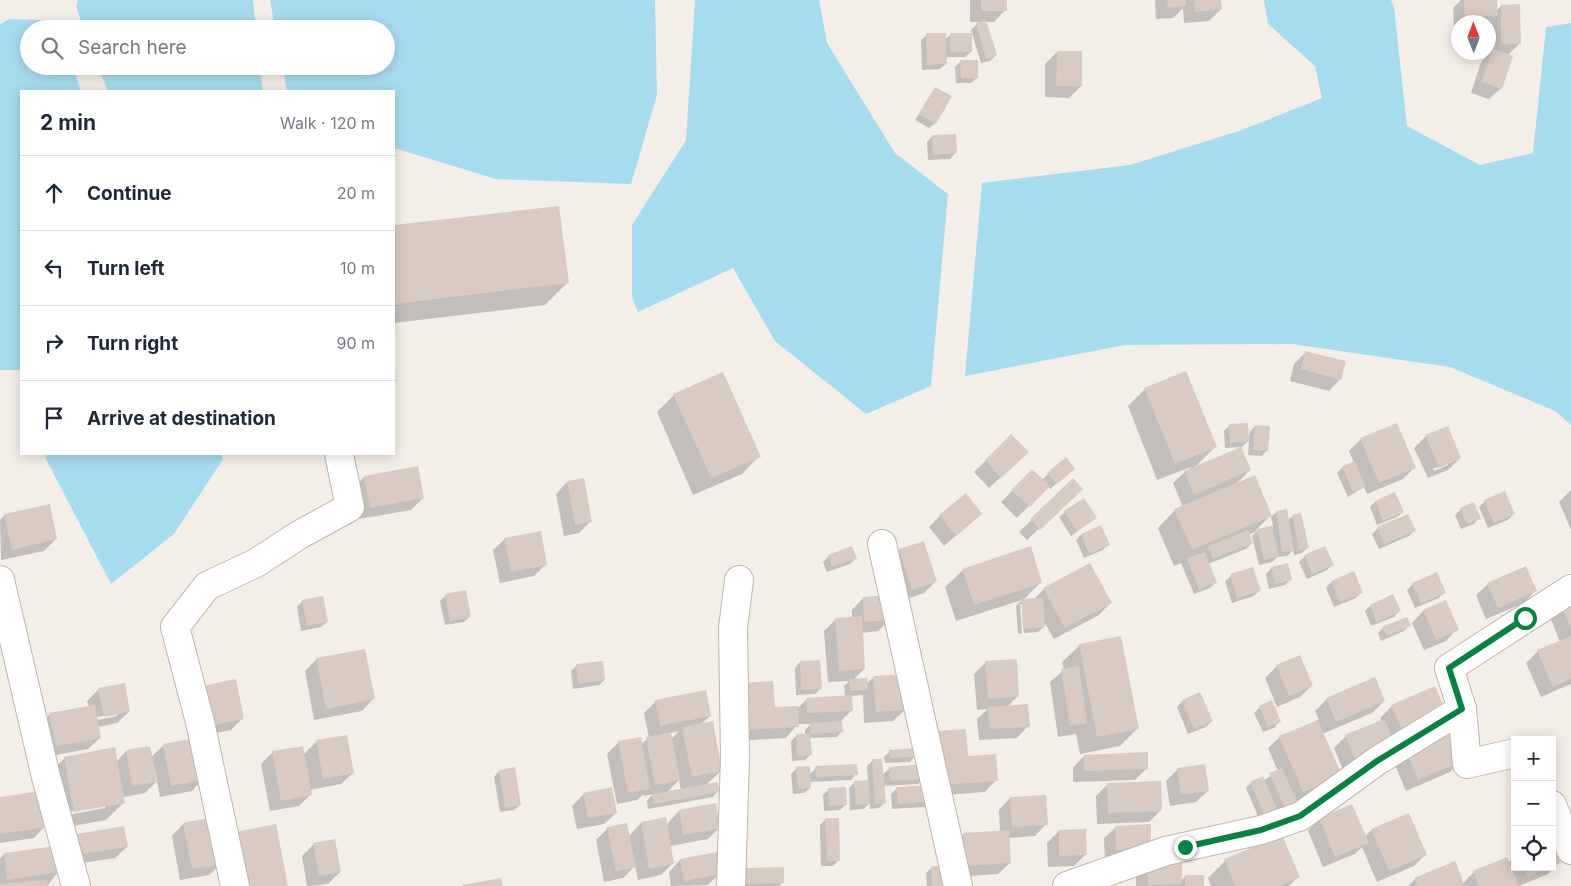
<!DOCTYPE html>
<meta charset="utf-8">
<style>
body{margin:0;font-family:Inter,sans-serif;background:#f2f2f3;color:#1f2937}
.controls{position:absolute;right:15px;bottom:15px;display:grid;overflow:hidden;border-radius:0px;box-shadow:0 2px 12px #0003}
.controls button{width:45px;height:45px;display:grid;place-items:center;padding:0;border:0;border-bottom:1px solid #e0e1e3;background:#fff;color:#1f2937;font:25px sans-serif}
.compass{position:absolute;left:1451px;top:15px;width:45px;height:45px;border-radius:50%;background:#fff;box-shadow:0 2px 12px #0003;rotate:359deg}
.stop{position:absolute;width:15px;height:15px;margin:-11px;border:4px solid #0b8043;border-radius:50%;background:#fff}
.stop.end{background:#0b8043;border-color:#fff;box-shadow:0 1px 5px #0008}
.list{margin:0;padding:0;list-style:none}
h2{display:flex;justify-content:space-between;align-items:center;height:65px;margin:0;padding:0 20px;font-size:21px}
h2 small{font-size:16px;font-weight:400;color:#747a83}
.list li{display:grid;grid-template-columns:32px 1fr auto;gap:15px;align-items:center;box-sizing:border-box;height:75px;padding:0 20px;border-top:1px solid #e0e1e3}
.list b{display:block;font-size:19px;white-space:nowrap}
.list em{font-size:16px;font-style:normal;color:#747a83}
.icon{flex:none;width:28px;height:28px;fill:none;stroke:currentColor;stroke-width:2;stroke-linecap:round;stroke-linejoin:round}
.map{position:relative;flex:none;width:1571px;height:886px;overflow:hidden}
.search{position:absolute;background:#fff;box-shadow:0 2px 12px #0003;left:20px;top:20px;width:375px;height:55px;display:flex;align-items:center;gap:12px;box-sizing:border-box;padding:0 18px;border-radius:28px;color:#747a83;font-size:19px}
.panel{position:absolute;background:#fff;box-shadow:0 2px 12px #0003;left:20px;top:90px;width:375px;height:365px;border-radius:0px}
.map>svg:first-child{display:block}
.water{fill:#a7dcee}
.shadow{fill:#0003;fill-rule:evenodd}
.building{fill:#d8cbc1}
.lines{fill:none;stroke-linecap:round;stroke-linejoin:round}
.street-casing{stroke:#bfb5ab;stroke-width:30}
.street{stroke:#fff;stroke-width:28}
.route{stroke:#0b8043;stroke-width:6}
</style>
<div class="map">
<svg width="1571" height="886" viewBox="0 0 1571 886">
<rect width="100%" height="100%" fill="#f4eee8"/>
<g class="water">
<polygon points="78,0 253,0 256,29 84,29 76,6"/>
<polygon points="270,0 655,0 657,95 631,184 496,179 394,148 394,91 287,91 282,66 386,66 386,29 275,29"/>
<polygon points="695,0 819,0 827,43 895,153 948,194 931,386 866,414 775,341 733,268 638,312 632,297 632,225 686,140"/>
<polygon points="1264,0 1391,0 1394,7 1407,126 1480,165 1533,153 1546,27 1571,23 1571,425 1555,411 1450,367 1292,344 1125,345 965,376 982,183 1130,165 1239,131 1322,98 1315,66 1268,24"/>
<polygon points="10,19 40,20 48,29 29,29 29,66 73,66 81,91 21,91 21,370 0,370 0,24"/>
<polygon points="97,66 260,66 263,91 108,91"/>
<polygon points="47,454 221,454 223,459 174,534 111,584 46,459"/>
</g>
<g class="shadow">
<polygon points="970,0 1005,0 1005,10 994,22 986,22 996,55 990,61 981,63 971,30 979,22 970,22"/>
<polygon points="1155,0 1220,0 1221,9 1209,21 1184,23 1183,8 1173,18 1156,19"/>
<polygon points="1461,0 1495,0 1496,11 1501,6 1520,43 1508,55 1501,88 1489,99 1471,93 1481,62 1490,53 1488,22 1458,22 1458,28 1454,28 1453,8"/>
<polygon points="927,35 945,40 950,35 971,52 965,57 945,57 946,64 940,69 922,70 921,40"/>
<polygon points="1057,52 1081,86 1069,98 1045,97 1045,64"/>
<polygon points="961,61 977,78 971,83 956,83 955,67"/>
<polygon points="935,88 935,123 929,128 915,120"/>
<polygon points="932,136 955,153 950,159 928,160 927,142"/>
<polygon points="558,207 567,283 545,305 394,323 394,227"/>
<polygon points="1306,352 1340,379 1329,391 1290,381 1294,364"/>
<polygon points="1145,389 1215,447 1194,468 1250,470 1235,485 1271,515 1255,531 1273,527 1271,516 1277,512 1288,520 1293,516 1307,548 1302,553 1294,555 1293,550 1287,556 1277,557 1272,562 1259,565 1252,536 1257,531 1248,535 1252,543 1246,549 1208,564 1215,583 1210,588 1194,594 1181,563 1174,566 1158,528 1175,510 1183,507 1173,483 1185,472 1191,469 1191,467 1157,480 1128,406"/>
<polygon points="674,395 759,456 742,474 693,495 657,412"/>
<polygon points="1229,426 1248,439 1250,432 1255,426 1267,450 1262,456 1248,455 1249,440 1242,447 1225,448 1224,431"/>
<polygon points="1011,436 1015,464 989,488 974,472"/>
<path d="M 1426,436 L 1460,458 L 1448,470 L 1428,478 L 1414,448 ZM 1448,463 L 1448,465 L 1434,471 L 1433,469 Z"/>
<polygon points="1361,439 1415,467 1403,479 1367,494 1364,487 1348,497 1337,473 1343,467 1354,463 1349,451"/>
<polygon points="1032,471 1042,480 1048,474 1068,474 1050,489 1048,486 1017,518 1001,502"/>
<polygon points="364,477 423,498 411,510 359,519 353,489"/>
<polygon points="1073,480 1069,500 1027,540 1019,532"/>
<polygon points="567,482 590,522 579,533 564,536 556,494"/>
<polygon points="1571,490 1571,530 1559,502"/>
<polygon points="1395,494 1403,512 1397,517 1377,525 1370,507 1375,502"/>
<polygon points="1485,501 1514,514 1508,520 1488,528 1479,507"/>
<polygon points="1461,509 1479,518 1474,524 1461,529 1455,515"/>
<polygon points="1065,512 1095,518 1071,536 1059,517"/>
<polygon points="981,514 944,546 929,527 940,516"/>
<polygon points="5,515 56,539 44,551 1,560 0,520"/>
<polygon points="1378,528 1414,531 1409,536 1379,549 1372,534"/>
<polygon points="1081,535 1108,544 1103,550 1084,558 1076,540"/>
<polygon points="505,539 545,565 534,576 500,583 493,550"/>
<polygon points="923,543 936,581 924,593 901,601 888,562 899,550"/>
<polygon points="829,556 855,559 850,564 827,572 823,562"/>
<polygon points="1305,556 1332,565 1327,570 1307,579 1299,562"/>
<polygon points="1271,568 1291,579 1285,585 1269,589 1266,574"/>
<polygon points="963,570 1041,582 1023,600 1033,600 1044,589 1110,603 1099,615 1054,639 1043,620 1044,627 1038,632 1024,633 1022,604 1020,604 1022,633 1018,634 1016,606 1022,600 956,621 945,587"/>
<polygon points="1353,573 1361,593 1356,598 1334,607 1326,588 1331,582"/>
<polygon points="1231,576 1259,591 1254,596 1232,603 1225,581"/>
<polygon points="1413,584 1444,592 1439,598 1415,608 1407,590"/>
<polygon points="1488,584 1535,591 1524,603 1486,619 1476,595"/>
<polygon points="446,595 469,617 464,622 445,625 440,601"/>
<polygon points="863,598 890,620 878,631 862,633 864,669 853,680 866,684 874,677 905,710 893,721 864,723 863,695 851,696 852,710 841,721 842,731 837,737 809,738 811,754 805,760 792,761 791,741 796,736 805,735 805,730 811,724 798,724 786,738 735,741 732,696 774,709 798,708 807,699 845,696 844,686 849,681 828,682 824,631 836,619 852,618 852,610"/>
<polygon points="302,601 327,622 321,627 301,631 297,607"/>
<polygon points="1571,601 1571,684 1541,697 1526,663 1538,651 1560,642 1550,617"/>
<polygon points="1446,602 1457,629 1446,641 1424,650 1412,623 1423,611"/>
<polygon points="1370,606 1399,611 1394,617 1371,626 1365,611"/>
<polygon points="1409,626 1404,631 1381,641 1378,633 1383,628"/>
<polygon points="1080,645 1137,729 1120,746 1080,754 1076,734 1058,737 1050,682 1064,670 1062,662"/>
<polygon points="1299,657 1311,686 1300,697 1277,707 1265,678 1277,666"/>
<polygon points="317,659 373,699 362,711 314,720 305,671"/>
<polygon points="800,662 821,688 815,694 796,695 795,668"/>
<polygon points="986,662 1018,696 1007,707 1028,726 1017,738 979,740 977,719 988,709 977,710 974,674"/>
<polygon points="602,663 604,680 599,685 573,689 571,671 576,666"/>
<polygon points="202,687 242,719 231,730 198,737"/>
<path d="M 99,689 L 129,712 L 117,723 L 98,727 L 100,738 L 88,749 L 45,757 L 38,726 L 50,714 L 89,707 L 87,701 ZM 117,713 L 117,716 L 98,720 L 97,717 Z"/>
<polygon points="1327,699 1384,701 1372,713 1322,734 1329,788 1296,802 1260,821 1246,788 1251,783 1263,781 1278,771 1268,748 1280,737 1319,720 1315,711"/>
<path d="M 656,701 L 710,716 L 701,724 L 721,771 L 706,785 L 718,791 L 713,797 L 648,809 L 647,801 L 653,794 L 644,796 L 644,794 L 637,800 L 617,804 L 607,754 L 619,742 L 641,744 L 649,738 L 644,713 ZM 679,731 L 671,739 L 670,733 ZM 679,780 L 681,790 L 666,793 Z"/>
<polygon points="1183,701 1212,721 1206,727 1188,734 1177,707"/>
<polygon points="1392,706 1446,714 1343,770 1334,748 1345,737 1382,721 1380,718"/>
<polygon points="1260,707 1279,722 1274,728 1263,732 1254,713"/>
<polygon points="316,742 353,773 341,784 310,790 311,794 299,806 270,811 261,764 273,752 303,755"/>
<path d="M 164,745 L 203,779 L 192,791 L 160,797 L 157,781 L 145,793 L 123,797 L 124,802 L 106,820 L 57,829 L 47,775 L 65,758 L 116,762 L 126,751 L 151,757 ZM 105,805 L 105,808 L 68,815 L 68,812 Z"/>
<polygon points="890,751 915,756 910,762 885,763 884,757"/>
<polygon points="1407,753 1461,761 1450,772 1406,791 1395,765"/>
<polygon points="1084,756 1147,768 1135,780 1073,782 1073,768"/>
<polygon points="967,757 996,780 985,792 929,796 929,801 924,807 892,809 891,794 897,788 928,786"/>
<polygon points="873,760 882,775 890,768 924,778 918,784 883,786 884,803 879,808 870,809 870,803 863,809 850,810 849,788 855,782 868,781 867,766"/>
<polygon points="797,768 809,775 816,768 856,774 851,780 809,782 810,788 804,793 793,794 791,774"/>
<polygon points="514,769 520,805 514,810 500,812 494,777 499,771"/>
<polygon points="1178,769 1208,791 1196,802 1170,806 1166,781"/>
<polygon points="1108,784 1160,811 1149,822 1097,824 1096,796"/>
<polygon points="829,789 846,804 840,810 824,811 823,795"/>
<polygon points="584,794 616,813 604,824 577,829 572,806"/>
<polygon points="1010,798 1046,824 1035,836 1008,838 1010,863 998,874 954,877 952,846 964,834 1000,832 999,810"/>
<polygon points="0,799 45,826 34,838 0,843"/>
<polygon points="715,805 720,827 708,839 670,846 673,863 661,875 638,880 635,866 623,878 604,882 596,840 608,828 629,836 641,823 665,819 666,825 679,811"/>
<polygon points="1409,814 1426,854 1414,866 1377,882 1362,847 1355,854 1323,867 1308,831 1319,819 1365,837 1371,830"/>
<polygon points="212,819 287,886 221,864 209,875 180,880 172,836 183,824"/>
<polygon points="826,819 839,860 833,866 821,866 820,825"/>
<polygon points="1116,827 1138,860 1105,861 1104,838"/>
<polygon points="1059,831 1085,855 1074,866 1048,867 1047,843"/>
<polygon points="314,844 340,872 328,884 307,886 302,856"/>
<polygon points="1552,845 1559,862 1548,874 1519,886 1408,886 1415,879 1463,883 1474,872 1508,863 1515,857 1515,867 1552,867"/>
<polygon points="127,847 115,858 63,866 60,848"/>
<polygon points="4,854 58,872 47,886 0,886 0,859"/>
<polygon points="680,860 720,873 708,885 671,886 669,872"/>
<polygon points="1225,861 1298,877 1289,886 1211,886 1208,878"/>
<polygon points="1147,866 1181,881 1185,876 1203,886 1136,886 1136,877"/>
<polygon points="932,867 945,886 927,886 926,873"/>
<polygon points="738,875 783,882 779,886 739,886"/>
</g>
<g class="building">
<rect x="981" y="0" width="26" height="11"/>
<polygon points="1167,0 1186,0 1186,6 1168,8"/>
<polygon points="1194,0 1221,0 1222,9 1195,12"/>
<polygon points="1464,0 1497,0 1497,16 1465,17"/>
<polygon points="1520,4 1521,44 1501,44 1501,5"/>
<polygon points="986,20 997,55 986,59 976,23"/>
<polygon points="926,33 946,33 947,64 927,65"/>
<rect x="950" y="33" width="22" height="19"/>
<polygon points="1493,49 1513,56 1502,89 1481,82"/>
<polygon points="1057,51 1082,51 1082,86 1056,86"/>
<polygon points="960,60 978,60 978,78 961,78"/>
<polygon points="935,87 952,96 936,124 919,114"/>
<polygon points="956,134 957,153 933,155 932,135"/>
<polygon points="559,206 569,283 394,304 394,225"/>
<polygon points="1305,351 1346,361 1341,380 1301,369"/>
<polygon points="1186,371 1217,447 1175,464 1144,388"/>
<polygon points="723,372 761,457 711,478 673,394"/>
<polygon points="1248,423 1249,442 1230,443 1229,424"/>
<polygon points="1397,423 1416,468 1379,483 1360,438"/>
<polygon points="1255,425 1270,426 1268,451 1253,450"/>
<polygon points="1448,426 1461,458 1439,468 1425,435"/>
<polygon points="1011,434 1029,452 1001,478 985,460"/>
<polygon points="1241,447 1251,470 1194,495 1184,471"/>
<polygon points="1066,457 1075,469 1057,484 1047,473"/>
<polygon points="1355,461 1366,487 1353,492 1342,466"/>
<polygon points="418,466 424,498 370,508 364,476"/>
<polygon points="1032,469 1050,486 1030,507 1011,490"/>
<polygon points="1255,475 1272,516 1192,550 1174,509"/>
<polygon points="584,478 592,522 575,525 567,481"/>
<polygon points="1073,478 1083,489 1040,530 1030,519"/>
<polygon points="1505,491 1515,514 1494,523 1484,500"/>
<polygon points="1395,492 1404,512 1383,521 1375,501"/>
<polygon points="966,493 982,514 956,536 939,515"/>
<polygon points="1084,498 1097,518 1077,531 1064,511"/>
<polygon points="1474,502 1481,519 1467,524 1460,508"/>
<polygon points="50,504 57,539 12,550 4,514"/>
<polygon points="1287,509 1294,551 1282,552 1276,511"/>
<polygon points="1301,513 1309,548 1299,550 1292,515"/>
<polygon points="1408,514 1416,531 1384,544 1377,527"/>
<polygon points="1101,525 1110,545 1089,554 1081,534"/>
<polygon points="1272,526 1279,556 1264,560 1257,529"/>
<polygon points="1248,530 1253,543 1213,559 1208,546"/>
<polygon points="541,531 547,565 511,572 504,538"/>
<polygon points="924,541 937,582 912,590 899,549"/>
<polygon points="852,546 857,559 832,567 828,555"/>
<polygon points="1031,546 1042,583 974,605 962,569"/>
<polygon points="1325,546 1334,565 1312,574 1304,555"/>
<polygon points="1205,552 1217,583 1199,590 1187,558"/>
<polygon points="1090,563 1112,603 1065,628 1043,588"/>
<polygon points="1288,563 1292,580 1275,584 1271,567"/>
<polygon points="1526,566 1537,591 1498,608 1487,583"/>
<polygon points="1253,567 1261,591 1237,598 1230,574"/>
<polygon points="1354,571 1363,593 1340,602 1331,581"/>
<polygon points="1437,572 1446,593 1421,603 1412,583"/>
<polygon points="466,590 471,617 450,621 445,594"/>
<polygon points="1393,594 1401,611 1377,622 1370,605"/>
<polygon points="890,595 891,620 864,622 863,597"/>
<polygon points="323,596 328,622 307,626 302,600"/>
<polygon points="1043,598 1045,627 1023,629 1021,599"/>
<polygon points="1446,600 1459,630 1436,640 1423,610"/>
<polygon points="1571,600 1571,629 1561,604"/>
<polygon points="862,616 865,669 839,671 835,618"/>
<polygon points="1407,617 1411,626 1387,636 1382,627"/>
<polygon points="1121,636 1139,729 1097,737 1079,644"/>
<polygon points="1571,636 1571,679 1553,687 1537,650"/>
<polygon points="365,649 375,699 326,709 316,658"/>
<polygon points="1300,655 1313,686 1289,696 1276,665"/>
<polygon points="1017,659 1019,697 988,699 985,661"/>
<polygon points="820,660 822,689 801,690 800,661"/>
<polygon points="603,661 605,680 578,684 576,664"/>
<polygon points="1079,666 1087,723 1070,726 1061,669"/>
<polygon points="904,674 906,710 876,712 873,676"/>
<polygon points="1375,677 1385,701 1336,722 1326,698"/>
<polygon points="867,678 868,690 850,691 849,679"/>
<polygon points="236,679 244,719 209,726 202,686"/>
<polygon points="773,681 775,707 798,706 799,727 746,730 743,683"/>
<polygon points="125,683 130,712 104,717 98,688"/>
<polygon points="1435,686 1447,714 1403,733 1391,705"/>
<polygon points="706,690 711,716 660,726 655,700"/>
<polygon points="1200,692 1213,721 1194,729 1182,700"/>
<polygon points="852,695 853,711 807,713 806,698"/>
<polygon points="1272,700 1281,722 1268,727 1259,706"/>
<polygon points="1028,704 1030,727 990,729 988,707"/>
<polygon points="95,705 101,738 56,746 49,713"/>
<polygon points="1384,719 1395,743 1355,760 1345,735"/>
<polygon points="1318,720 1342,776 1303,792 1279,736"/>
<polygon points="713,721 722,771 692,777 682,727"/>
<polygon points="842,721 843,732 811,734 810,723"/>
<polygon points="966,729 968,756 996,754 998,781 940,785 937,731"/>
<polygon points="671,732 680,780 655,785 646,737"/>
<polygon points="796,734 810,734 812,755 797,756"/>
<polygon points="1451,734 1463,761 1418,780 1406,752"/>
<polygon points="347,735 354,773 323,779 316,740"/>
<polygon points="641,737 650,789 628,793 618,741"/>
<polygon points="196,738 205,779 171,786 163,744"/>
<polygon points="150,746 158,782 132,786 126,750"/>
<polygon points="303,746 312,795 281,801 272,751"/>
<polygon points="115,747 125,803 74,812 64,757"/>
<polygon points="916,748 917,757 890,758 889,750"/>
<polygon points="1148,752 1148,769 1084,771 1084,755"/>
<polygon points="872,759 882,759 886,803 875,804"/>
<polygon points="857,764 858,775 816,777 815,766"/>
<polygon points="924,764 925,779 890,781 889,767"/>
<polygon points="1205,764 1209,791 1181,795 1177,768"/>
<polygon points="810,766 811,788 798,789 796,767"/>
<polygon points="515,767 521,805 505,808 499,770"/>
<polygon points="1282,768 1298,804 1285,809 1269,773"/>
<polygon points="1263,776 1278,812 1265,817 1250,782"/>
<polygon points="869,780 870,804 856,805 854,781"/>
<polygon points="1161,781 1162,811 1108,813 1107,783"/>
<polygon points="717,782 720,792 653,804 652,794"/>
<polygon points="929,785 930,802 898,804 896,787"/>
<polygon points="612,787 617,813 588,818 583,793"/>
<polygon points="846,787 847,805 829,806 828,788"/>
<polygon points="41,791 47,827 0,834 0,797"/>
<polygon points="1046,795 1048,825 1012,827 1010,797"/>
<polygon points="716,803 721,828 683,835 679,810"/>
<polygon points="1352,804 1369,843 1335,857 1319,818"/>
<polygon points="1409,813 1427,855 1389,871 1371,829"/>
<polygon points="213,817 222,864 192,869 183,823"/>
<polygon points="666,817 674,864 649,869 641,822"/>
<polygon points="825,818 839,818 840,861 827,861"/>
<polygon points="627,823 636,867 616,871 607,827"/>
<polygon points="276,824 288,886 245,886 235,832"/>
<polygon points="1151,824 1151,849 1116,850 1115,826"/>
<polygon points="124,826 128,847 75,855 71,835"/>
<polygon points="1086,829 1087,855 1059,856 1059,830"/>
<polygon points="1009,830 1011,863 965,866 963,833"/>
<polygon points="1282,835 1300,877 1279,886 1235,886 1224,859"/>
<polygon points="335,839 341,872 319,876 313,843"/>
<polygon points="1552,842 1561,863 1552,866"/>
<polygon points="56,846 59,872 7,880 4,853"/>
<polygon points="717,852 721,874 684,881 680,859"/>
<polygon points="1507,857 1519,886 1479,886 1473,871"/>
<polygon points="1455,861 1465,886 1417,886 1414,878"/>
<polygon points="1182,863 1182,884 1148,885 1147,865"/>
<polygon points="931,866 946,866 946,886 932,886"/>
<polygon points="784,867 784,883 744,884 743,868"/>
<polygon points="1523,867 1550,867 1527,877"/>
<rect x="1185" y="875" width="19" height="11"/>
<polygon points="501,878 503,886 462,886 462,885"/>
<polygon points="47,880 48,886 0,886 0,884"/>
</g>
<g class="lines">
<g class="street-casing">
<g id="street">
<polyline points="882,544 958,886"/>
<polyline points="0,580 46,777 76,886"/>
<polyline points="1462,709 1467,764 1515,753"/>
<polyline points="1552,805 1571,850"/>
<polyline points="235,886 200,722 175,627 207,586 256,563 299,535 350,507 339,454"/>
<polyline points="731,886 735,758 733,628 739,580"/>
<polyline points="1067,886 1166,851 1261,830 1301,816 1377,761 1462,709 1449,668 1571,589"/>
</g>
</g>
<use href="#street" class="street"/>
</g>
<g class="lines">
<polyline class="route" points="1185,847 1261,830 1300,816 1377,761 1462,709 1449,668 1525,618"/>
</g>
</svg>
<div class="controls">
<button>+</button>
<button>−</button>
<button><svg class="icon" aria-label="locate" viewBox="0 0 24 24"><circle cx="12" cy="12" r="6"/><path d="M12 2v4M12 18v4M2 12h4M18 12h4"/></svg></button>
</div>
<svg class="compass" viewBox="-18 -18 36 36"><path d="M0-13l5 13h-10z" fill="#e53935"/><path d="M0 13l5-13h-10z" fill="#747a83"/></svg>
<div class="stop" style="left:1525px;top:618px"></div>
<div class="stop end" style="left:1185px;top:847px"></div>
<div class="search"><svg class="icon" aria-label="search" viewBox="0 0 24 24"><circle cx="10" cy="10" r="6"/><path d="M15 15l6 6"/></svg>Search here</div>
<section class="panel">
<h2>2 min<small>Walk · 120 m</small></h2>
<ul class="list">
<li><svg class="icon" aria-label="ahead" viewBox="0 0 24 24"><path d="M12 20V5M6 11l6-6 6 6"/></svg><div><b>Continue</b></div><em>20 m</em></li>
<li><svg class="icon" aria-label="left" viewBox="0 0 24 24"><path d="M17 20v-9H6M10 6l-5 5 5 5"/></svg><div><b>Turn left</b></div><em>10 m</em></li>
<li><svg class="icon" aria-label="right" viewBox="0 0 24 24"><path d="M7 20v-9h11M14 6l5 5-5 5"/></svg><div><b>Turn right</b></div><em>90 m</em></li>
<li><svg class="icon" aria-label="arrive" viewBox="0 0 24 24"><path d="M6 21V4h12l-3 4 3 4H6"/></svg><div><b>Arrive at destination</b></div></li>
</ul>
</section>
</div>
